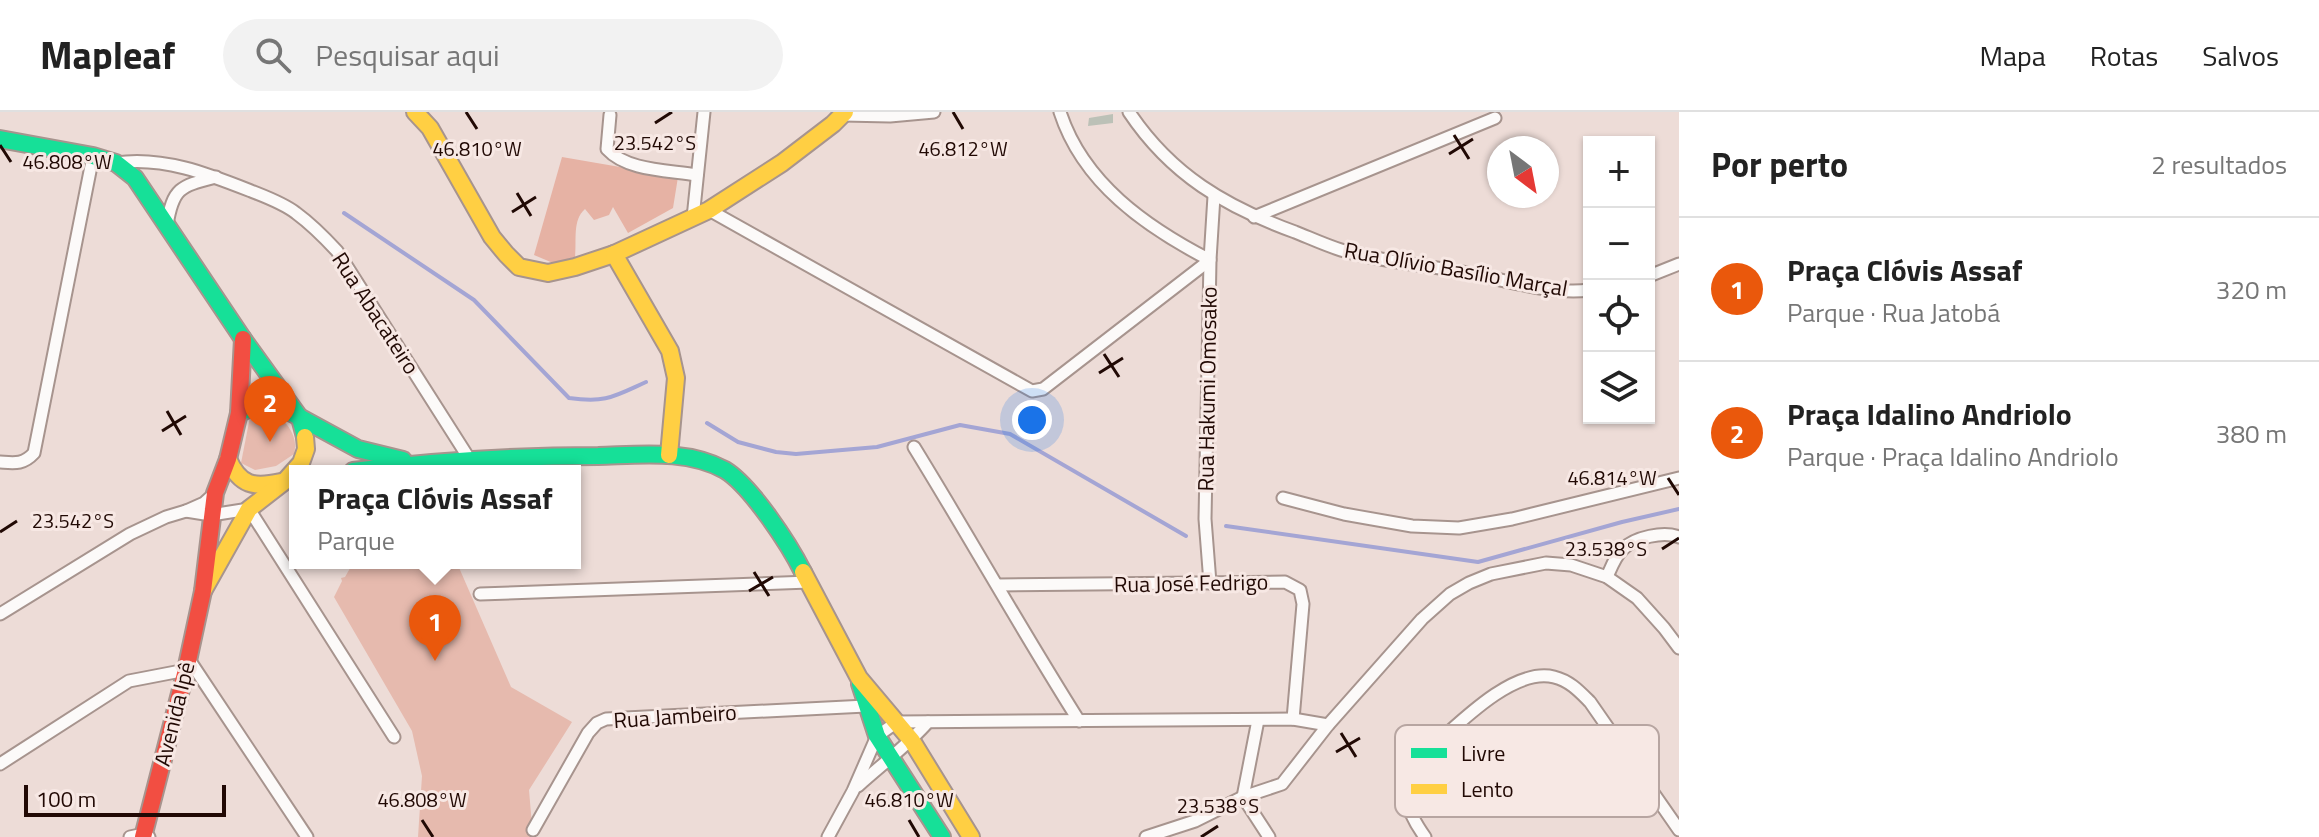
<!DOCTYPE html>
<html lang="pt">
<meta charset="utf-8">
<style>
body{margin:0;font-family:"Titillium Web",sans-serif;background:#f2f2f2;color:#222}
.controls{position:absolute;right:24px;top:24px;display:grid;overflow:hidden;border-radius:0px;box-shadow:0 2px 6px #0004}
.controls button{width:72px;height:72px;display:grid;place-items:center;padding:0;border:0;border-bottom:2px solid #e0e0e0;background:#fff;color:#222;font:40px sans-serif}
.compass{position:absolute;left:1487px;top:24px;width:72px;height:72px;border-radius:50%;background:#fff;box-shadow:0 2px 6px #0004;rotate:148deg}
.scale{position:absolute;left:24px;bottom:20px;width:202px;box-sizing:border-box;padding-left:8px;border:4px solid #210904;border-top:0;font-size:22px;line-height:28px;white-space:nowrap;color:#210904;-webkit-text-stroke:6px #f7e8e4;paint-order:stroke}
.you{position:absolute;left:1032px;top:308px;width:28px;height:28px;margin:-20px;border:6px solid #fff;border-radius:50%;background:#1a73e8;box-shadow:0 0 0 12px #1a73e833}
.badge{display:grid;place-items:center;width:52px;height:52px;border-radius:50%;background:#ea580c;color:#fff;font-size:26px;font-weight:700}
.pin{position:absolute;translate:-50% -66px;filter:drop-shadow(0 2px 4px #0008)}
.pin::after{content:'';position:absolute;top:42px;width:28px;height:24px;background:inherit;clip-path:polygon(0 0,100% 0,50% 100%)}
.popup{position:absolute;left:289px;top:353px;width:292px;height:104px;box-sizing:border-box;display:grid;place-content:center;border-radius:0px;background:#fff;filter:drop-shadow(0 2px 6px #0005);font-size:26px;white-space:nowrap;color:#767676}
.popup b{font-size:30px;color:#222}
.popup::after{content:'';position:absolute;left:50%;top:100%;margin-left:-16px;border:16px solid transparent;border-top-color:#fff}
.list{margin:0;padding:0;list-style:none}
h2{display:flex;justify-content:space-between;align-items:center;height:104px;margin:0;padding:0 32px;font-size:34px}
h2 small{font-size:26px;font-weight:400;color:#767676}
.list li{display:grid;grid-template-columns:52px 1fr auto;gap:24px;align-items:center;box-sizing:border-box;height:144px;padding:0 32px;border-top:2px solid #e0e0e0}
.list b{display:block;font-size:30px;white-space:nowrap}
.list p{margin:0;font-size:26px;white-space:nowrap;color:#767676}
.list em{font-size:26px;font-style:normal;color:#767676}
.icon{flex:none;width:44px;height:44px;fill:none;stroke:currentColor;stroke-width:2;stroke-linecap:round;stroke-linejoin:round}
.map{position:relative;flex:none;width:1679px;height:725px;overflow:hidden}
header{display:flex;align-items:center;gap:48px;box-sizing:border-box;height:112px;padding:0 40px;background:#fff;border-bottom:2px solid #e0e0e0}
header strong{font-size:38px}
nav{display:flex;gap:44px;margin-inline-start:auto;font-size:28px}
.search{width:560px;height:72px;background:#f2f2f2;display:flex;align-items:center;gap:20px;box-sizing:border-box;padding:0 28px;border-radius:44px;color:#767676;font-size:30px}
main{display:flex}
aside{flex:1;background:#fff}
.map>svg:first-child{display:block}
.green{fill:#e6baae}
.forest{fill:#e6b2a4}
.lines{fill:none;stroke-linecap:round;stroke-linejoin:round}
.stream{stroke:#a4a5d4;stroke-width:4}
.building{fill:#bcc1b7}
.street-casing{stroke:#a7948e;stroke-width:15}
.fast-casing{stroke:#a7948e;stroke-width:20}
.slow-casing{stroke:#a7948e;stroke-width:20}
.jam-casing{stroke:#a7948e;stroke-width:20}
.street{stroke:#fcfaf9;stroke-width:11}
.fast{stroke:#16e098;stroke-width:16}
.slow{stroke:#ffcf43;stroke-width:16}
.jam{stroke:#f24e42;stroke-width:16}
.ticks{fill:none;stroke:#210904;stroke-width:3}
.labels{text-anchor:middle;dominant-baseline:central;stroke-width:6;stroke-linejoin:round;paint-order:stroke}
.street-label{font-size:22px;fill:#210904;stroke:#f7e8e4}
.key{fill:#f7e8e4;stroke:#b7a5a1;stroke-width:2}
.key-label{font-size:22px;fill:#210904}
.ticks-label{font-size:20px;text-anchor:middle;fill:#210904;stroke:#f7e8e4;stroke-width:6;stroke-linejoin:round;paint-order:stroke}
</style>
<header>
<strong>Mapleaf</strong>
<div class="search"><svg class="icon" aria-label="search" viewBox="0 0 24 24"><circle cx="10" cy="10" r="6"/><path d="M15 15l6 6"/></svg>Pesquisar aqui</div>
<nav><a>Mapa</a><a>Rotas</a><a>Salvos</a></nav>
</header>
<main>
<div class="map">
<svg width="1679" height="725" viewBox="0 0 1679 725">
<rect width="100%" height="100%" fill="#eddcd7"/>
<g class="green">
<path d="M 260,299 C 280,299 300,321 294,342 L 276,354 L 255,358 L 241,351 L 250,305 Z"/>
<polygon points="353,451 457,451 511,575 572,610 529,678 533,725 418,725 422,664 412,619 334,485 342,469 341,466 345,465"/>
</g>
<path class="forest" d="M 562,45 L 678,65 L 673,96 L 628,121 L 613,95 L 609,103 L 594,108 L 585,97 C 572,108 577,129 575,145 L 553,151 L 534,143 Z"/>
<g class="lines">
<g class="stream">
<path d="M 344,101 L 474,188 L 569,286 C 606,291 613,285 646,270"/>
<polyline points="707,311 738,330 776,340 796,342 877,335 960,313 1010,322 1186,424"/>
<polyline points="1226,414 1478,450 1622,410 1679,397"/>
</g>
</g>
<polygon class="building" points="1113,2 1113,11 1088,14 1089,6"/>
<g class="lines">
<g class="street-casing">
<g id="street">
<path d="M 1129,0 C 1171,63 1226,95 1295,120 C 1310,126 1325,133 1341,138 C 1382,150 1426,153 1468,161 C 1505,168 1552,183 1589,178"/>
<path d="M 610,3 L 607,37 C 627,59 668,58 697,63"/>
<polyline points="843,3 890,4 934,0"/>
<path d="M 116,51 C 163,44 208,62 251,79 C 266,85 283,91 296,101 C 311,112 324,125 337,139 L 470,348"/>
<path d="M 709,98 L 1023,274 L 1032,279 L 1043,277 L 1210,148 C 1146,115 1083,71 1060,0"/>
<polyline points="1254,105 1495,6"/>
<polyline points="693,106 704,0"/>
<path d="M 167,113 C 173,75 181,74 216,65"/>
<polyline points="1649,164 1679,152"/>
<path d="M 914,335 C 970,426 1022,519 1079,609"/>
<path d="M 0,350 C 14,351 23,353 34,341 L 93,44"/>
<polyline points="1283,386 1344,402 1412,414 1459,416 1512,407 1679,366"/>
<polyline points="186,399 211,403 249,397 394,625"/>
<path d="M 1607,465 C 1611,456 1615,444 1623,437 C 1635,425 1664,419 1679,425"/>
<polyline points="1210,471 1205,407 1210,148 1214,84"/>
<polyline points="998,473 1285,470 1300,478 1303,492 1293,607"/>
<polyline points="480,482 809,470"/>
<polyline points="0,502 130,422 166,405 186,399 204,391 215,381"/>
<polyline points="188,546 307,725"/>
<polyline points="1258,608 1243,685 1269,725"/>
<polyline points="0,652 129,569 186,558"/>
<path d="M 858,674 C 881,653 907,634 928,610"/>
<polyline points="533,718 588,621 597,611 606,607 866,594 873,591"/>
<polyline points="130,725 144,722 149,725"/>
<polyline points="828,725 853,679 877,624 897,610 1293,607 1328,613"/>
<polyline points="1146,725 1195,709 1243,685 1282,672 1328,613 1422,507 1450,482 1469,471 1491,462 1546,451 1571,453 1607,465 1637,486 1664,516 1679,536"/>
<path d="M 1425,725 C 1405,697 1399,678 1418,648 C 1450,621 1510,554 1554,565 C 1570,569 1579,579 1590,590 L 1679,718"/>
</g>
</g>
<g class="fast-casing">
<g id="fast">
<polyline points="0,27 93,44 116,51 135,66 243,227 300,306 305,325"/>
<polyline points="239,301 262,291 279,294 358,337 403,348"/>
<path d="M 353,359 C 434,349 516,344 598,344 C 640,343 687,337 725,358 C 751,374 789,432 803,460"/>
<polyline points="860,572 877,624 942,725"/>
</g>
</g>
<g class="slow-casing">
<g id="slow">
<polyline points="415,0 430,16 492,125 506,142 519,155 548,161 575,155 614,142 709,98 782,51 833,12 845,0"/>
<polyline points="614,142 670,239 676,266 669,343"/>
<path d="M 228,347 C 240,374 254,376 281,370"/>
<polyline points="803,460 859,566 912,629 971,725"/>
<polyline points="203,479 249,397 285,369 301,351 306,337 305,325"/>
</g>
</g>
<g class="jam-casing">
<polyline id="jam" points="143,725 186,558 203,479 215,381 228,347 239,301 243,227"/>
</g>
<use href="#street" class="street"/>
<use href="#fast" class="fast"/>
<use href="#slow" class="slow"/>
<use href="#jam" class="jam"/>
</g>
<path class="ticks" d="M 466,0 L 477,17M 953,0 L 963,17M 655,11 L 672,0M 1454,23 L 1469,47M 0,33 L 11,50M 1449,42 L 1473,27M 517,81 L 531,104M 512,100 L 536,85M 1104,242 L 1119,265M 1099,261 L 1123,246M 167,299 L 181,323M 162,319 L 186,304M 1668,366 L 1679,383M 0,420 L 17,409M 1662,437 L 1679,426M 754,460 L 769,484M 749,479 L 773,465M 1341,621 L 1356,645M 1336,640 L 1360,626M 422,708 L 433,725M 909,708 L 919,725M 1201,725 L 1218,714"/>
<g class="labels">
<g class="street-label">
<text transform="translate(1456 157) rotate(10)">Rua Olívio Basílio Marçal</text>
<text transform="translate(376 201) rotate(57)">Rua Abacateiro</text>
<text transform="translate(1207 277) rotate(-89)">Rua Hakumi Omosako</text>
<text transform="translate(1191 471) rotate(-1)">Rua José Fedrigo</text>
<text transform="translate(174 602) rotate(-76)">Avenida Ipê</text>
<text transform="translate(675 604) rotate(-4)">Rua Jambeiro</text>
</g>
</g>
<rect x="1395" y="613" width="264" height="92" rx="12" class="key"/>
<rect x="1411" y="636" width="36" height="10" fill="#16e098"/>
<rect x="1411" y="672" width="36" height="10" fill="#ffcf43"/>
<g class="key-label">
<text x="1461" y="649">Livre</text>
<text x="1461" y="685">Lento</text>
</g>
<g class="ticks-label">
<text x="655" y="38">23.542°S</text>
<text x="477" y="44">46.810°W</text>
<text x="963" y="44">46.812°W</text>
<text x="67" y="57">46.808°W</text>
<text x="1612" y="373">46.814°W</text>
<text x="73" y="416">23.542°S</text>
<text x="1606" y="444">23.538°S</text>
<text x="422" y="695">46.808°W</text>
<text x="909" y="695">46.810°W</text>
<text x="1218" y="701">23.538°S</text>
</g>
</svg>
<div class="controls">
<button>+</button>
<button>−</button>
<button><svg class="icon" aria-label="locate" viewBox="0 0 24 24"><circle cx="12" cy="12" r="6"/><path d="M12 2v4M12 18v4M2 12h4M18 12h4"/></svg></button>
<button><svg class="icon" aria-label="layers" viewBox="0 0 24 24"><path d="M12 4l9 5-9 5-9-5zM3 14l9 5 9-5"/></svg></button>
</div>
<svg class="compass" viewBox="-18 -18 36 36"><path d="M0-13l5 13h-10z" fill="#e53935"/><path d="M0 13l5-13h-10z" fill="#767676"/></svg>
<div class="scale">100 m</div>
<div class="you"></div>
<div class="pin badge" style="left:435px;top:549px">1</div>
<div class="popup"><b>Praça Clóvis Assaf</b>Parque</div>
<div class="pin badge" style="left:270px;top:330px">2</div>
</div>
<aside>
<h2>Por perto<small>2 resultados</small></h2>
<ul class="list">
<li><span class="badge">1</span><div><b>Praça Clóvis Assaf</b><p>Parque · Rua Jatobá</p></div><em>320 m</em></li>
<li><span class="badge">2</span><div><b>Praça Idalino Andriolo</b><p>Parque · Praça Idalino Andriolo</p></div><em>380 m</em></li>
</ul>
</aside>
</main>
